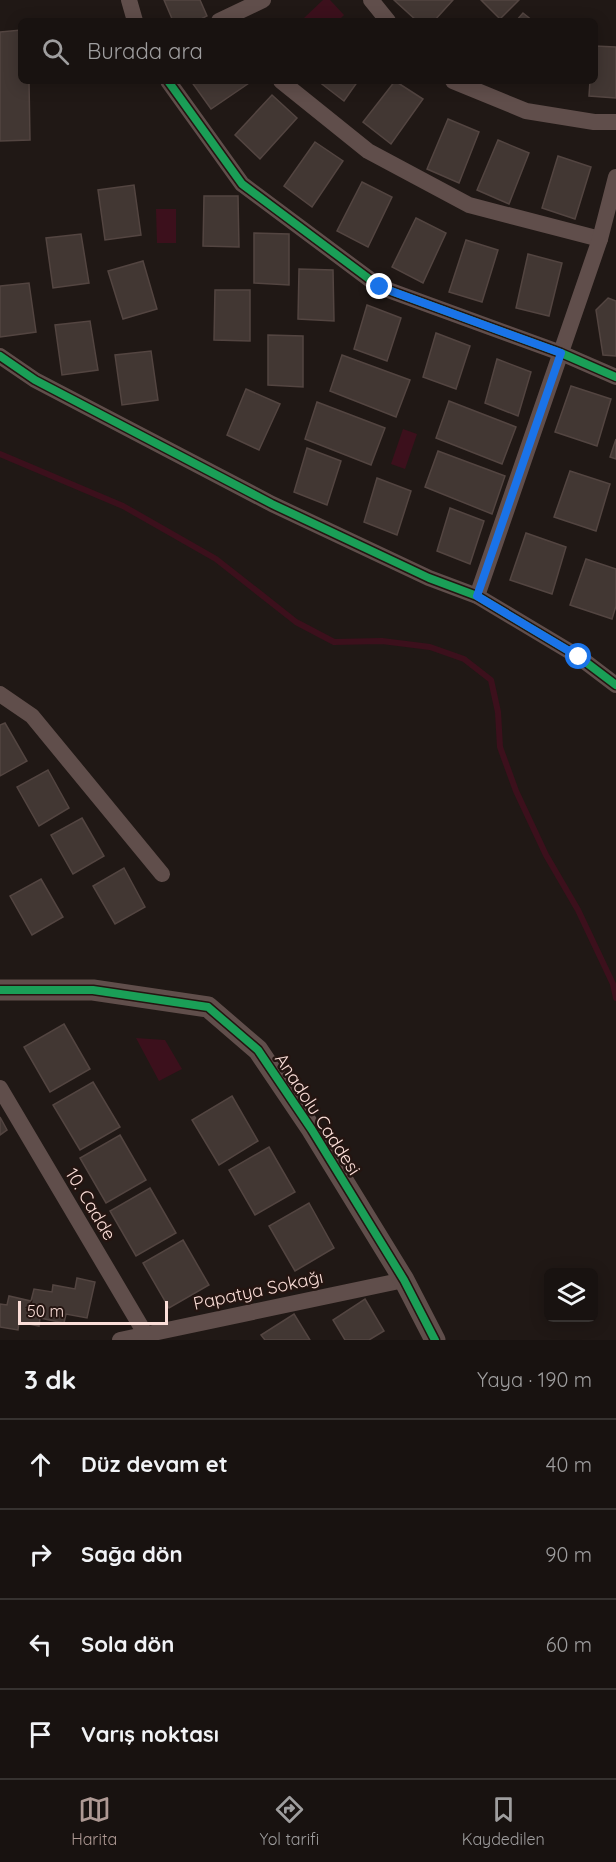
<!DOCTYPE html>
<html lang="tr">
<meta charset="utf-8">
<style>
body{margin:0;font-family:Quicksand,sans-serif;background:#25201e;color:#f1f3f6}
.controls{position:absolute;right:18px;bottom:18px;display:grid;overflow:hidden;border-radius:9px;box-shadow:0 3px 15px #0003}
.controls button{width:54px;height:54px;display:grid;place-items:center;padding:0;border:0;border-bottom:2px solid #363230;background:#181210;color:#f1f3f6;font:30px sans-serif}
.scale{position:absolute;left:18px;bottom:15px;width:150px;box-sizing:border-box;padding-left:6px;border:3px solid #fbded8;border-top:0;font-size:16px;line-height:21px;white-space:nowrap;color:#fbded8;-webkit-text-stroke:4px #241511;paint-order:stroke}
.stop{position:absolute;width:18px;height:18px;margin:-14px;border:4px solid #1a73e8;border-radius:50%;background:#fff}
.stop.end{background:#1a73e8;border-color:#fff;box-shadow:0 2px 6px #0008}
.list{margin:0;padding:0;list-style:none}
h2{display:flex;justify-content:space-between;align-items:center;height:78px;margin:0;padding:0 24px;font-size:26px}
h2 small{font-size:20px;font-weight:400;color:#9f9e9f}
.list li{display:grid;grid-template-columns:39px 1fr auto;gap:18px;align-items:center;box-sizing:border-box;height:90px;padding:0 24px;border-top:2px solid #363230}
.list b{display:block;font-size:22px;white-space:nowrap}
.list em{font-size:20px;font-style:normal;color:#9f9e9f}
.icon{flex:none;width:33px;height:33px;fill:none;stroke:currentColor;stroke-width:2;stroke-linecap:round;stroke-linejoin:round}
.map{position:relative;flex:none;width:616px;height:1340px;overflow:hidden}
.search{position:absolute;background:#181210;box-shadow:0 3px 15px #0003;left:18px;right:18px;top:18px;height:66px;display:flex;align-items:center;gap:15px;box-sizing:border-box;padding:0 21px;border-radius:9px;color:#9f9e9f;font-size:22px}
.sheet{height:438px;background:#181210}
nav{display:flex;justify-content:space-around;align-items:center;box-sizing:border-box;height:84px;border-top:2px solid #363230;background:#181210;font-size:16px;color:#9f9e9f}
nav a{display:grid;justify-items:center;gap:3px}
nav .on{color:#ae9994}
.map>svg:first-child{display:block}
.water{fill:#3c101c}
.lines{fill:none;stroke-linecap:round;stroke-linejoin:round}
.stream{stroke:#3c101c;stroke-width:6}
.building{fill:#423733;stroke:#534541;stroke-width:1.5}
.minor{stroke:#604e4b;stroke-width:16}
.tertiary{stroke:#604e4b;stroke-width:21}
.cycleway-casing{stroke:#241511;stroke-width:11}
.cycleway{stroke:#1a9f57;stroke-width:8}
.route{stroke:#1a73e8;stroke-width:8}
.labels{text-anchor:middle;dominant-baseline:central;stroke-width:5;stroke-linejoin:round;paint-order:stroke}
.street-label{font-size:18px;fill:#fbded8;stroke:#241511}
</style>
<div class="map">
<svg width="616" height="1340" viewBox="0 0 616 1340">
<rect width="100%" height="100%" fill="#201815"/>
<g class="water">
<polygon points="323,0 330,0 344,15 338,21 307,21 304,18"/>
<polygon points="156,209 176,209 176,243 157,243"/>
<polygon points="403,429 417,434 405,469 391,464"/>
<polygon points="136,1038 165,1040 182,1069 159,1081"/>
</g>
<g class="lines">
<polyline class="stream" points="0,454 123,506 216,559 296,622 334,642 382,641 430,647 464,659 491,680 498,712 500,747 516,791 546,855 578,910 613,984 616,998"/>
</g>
<g class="building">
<polygon points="164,0 200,0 207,16 197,21 173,21"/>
<polygon points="394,0 453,0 434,21 417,21"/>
<polygon points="481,0 519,0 500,19"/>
<polygon points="523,13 533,21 516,21"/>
<polygon points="21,30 21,81 29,81 30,140 0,141 0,32"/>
<polygon points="595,46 616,47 616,98 589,96 590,81 595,81"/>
<polygon points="191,81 252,81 211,109"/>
<polygon points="318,81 358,81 344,101"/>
<polygon points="395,81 423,99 391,144 363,122"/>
<polygon points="272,95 297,118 260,159 235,135"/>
<polygon points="448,119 479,132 459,183 427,169"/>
<polygon points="498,140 529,153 509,204 477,190"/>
<polygon points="315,142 343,161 312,207 284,186"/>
<polygon points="558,156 591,167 575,219 542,208"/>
<polygon points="362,182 392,197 368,247 337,231"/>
<polygon points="134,185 141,235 105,240 98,190"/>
<polygon points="204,196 238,196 239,247 203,246"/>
<polygon points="416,218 446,233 423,283 392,267"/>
<polygon points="254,233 289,234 289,285 254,283"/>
<polygon points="81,234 89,283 53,288 46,238"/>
<polygon points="466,240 498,250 482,302 449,292"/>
<polygon points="528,254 562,263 549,316 516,308"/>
<polygon points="143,261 157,309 123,319 108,271"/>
<polygon points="299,269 333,270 334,321 298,319"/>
<polygon points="29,283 36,332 0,337 0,286"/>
<polygon points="215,290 250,290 250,341 214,340"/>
<polygon points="608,298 616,301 616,356 603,355 596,310"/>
<polygon points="367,305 401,318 387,361 354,349"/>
<polygon points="90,321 98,370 62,375 55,325"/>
<polygon points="436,333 470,346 456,389 423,377"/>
<polygon points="268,335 303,336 303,387 268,385"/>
<polygon points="151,351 158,400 122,405 115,355"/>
<polygon points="342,355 410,380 396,417 330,391"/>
<polygon points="497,359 531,372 518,416 485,403"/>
<polygon points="571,386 611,399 597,446 555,432"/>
<polygon points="246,389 280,404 259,450 227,435"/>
<polygon points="449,401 516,427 502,464 436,438"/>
<polygon points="317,402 385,428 371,465 305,439"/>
<polygon points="616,439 616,459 610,457"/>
<polygon points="307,448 341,461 327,505 294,492"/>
<polygon points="438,451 505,476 492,514 425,487"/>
<polygon points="570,471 610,484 596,531 554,517"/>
<polygon points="377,478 411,491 397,535 364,522"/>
<polygon points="450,508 484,521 470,564 437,551"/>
<polygon points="526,533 566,547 552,594 510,580"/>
<polygon points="586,559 616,569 616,606 612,619 570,605"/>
<polygon points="5,723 27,761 0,776 0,725"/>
<polygon points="48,770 69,808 39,826 17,787"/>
<polygon points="82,818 104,856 73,874 51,835"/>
<polygon points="124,868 145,907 115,924 93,886"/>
<polygon points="41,879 63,917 32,935 10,896"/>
<polygon points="64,1024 90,1069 50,1092 24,1047"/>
<polygon points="93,1082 120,1127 80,1150 53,1105"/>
<polygon points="232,1096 258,1141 219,1165 192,1120"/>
<polygon points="0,1117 7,1130 0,1135"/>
<polygon points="120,1135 146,1180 106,1203 80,1158"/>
<polygon points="269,1147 295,1192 255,1215 229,1170"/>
<polygon points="150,1188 176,1233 136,1256 110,1211"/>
<polygon points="309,1203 334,1248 295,1271 269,1226"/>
<polygon points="183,1240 209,1285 169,1308 143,1263"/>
<polygon points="77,1278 95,1282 87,1318 66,1314 64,1323 40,1318 39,1326 19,1322 18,1330 0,1327 0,1304 7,1305 9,1296 31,1301 34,1289 52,1292 53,1285 75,1289"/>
<polygon points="365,1299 384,1331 369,1340 345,1340 333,1320"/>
<polygon points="294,1314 310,1340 265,1340 261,1335"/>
</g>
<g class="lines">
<g class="minor">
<polyline points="129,0 135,21"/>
<polyline points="371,0 388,21"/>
<polyline points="219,21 263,0"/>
<polyline points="168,81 242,184 380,287 561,353 616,377"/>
<polyline points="281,81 368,151 469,205 600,239"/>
<polyline points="453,81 526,111 594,122 616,122"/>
<polyline points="0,356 35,380 272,504 429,578 477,596 579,657 616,685"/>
<polyline points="477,596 600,239 616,177"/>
<polyline points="0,694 32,716 162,874"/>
<polyline points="0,1088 149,1340"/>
<polyline points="120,1340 404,1280"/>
</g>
<polyline class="tertiary" points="0,990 93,990 208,1007 258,1050 312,1130 404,1280 435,1340"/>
<g class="cycleway-casing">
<g id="cycleway">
<polyline points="168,81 242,184 380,287 561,353 616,377"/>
<polyline points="0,356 35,380 272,504 429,578 477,596 579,657 616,685"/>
<polyline points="0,990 93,990 208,1007 258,1050 312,1130 404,1280 435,1340"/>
</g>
</g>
<use href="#cycleway" class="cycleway"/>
</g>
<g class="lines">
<polyline class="route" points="380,287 561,353 477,596 579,657"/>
</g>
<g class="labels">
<g class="street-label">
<text transform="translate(318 1114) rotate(57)">Anadolu Caddesi</text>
<text transform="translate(91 1204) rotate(59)">10. Cadde</text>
<text transform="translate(258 1290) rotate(-12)">Papatya Sokağı</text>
</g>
</g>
</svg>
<div class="controls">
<button><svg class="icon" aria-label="layers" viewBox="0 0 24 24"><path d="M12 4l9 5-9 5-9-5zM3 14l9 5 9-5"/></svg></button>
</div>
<div class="scale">50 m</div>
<div class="stop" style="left:579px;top:657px"></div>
<div class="stop end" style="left:380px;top:287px"></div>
<div class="search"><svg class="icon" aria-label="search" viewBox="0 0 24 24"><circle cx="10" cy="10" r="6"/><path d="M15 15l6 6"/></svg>Burada ara</div>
</div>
<section class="sheet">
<h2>3 dk<small>Yaya · 190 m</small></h2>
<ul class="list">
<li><svg class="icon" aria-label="ahead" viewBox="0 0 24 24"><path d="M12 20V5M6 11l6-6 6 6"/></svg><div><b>Düz devam et</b></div><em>40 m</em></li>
<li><svg class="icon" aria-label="right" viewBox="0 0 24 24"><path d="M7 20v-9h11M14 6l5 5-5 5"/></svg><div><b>Sağa dön</b></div><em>90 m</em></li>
<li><svg class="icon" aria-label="left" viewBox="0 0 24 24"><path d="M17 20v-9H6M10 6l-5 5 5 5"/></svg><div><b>Sola dön</b></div><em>60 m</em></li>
<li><svg class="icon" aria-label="arrive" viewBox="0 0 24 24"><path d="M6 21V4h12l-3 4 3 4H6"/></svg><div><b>Varış noktası</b></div></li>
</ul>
</section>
<nav>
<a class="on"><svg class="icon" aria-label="map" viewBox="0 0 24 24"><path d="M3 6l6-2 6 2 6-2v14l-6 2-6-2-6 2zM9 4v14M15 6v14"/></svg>Harita</a>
<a><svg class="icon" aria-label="directions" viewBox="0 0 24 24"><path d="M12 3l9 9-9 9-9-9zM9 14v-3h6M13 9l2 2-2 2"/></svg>Yol tarifi</a>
<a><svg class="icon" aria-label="saved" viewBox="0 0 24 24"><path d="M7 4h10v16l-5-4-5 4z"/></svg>Kaydedilen</a>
</nav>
